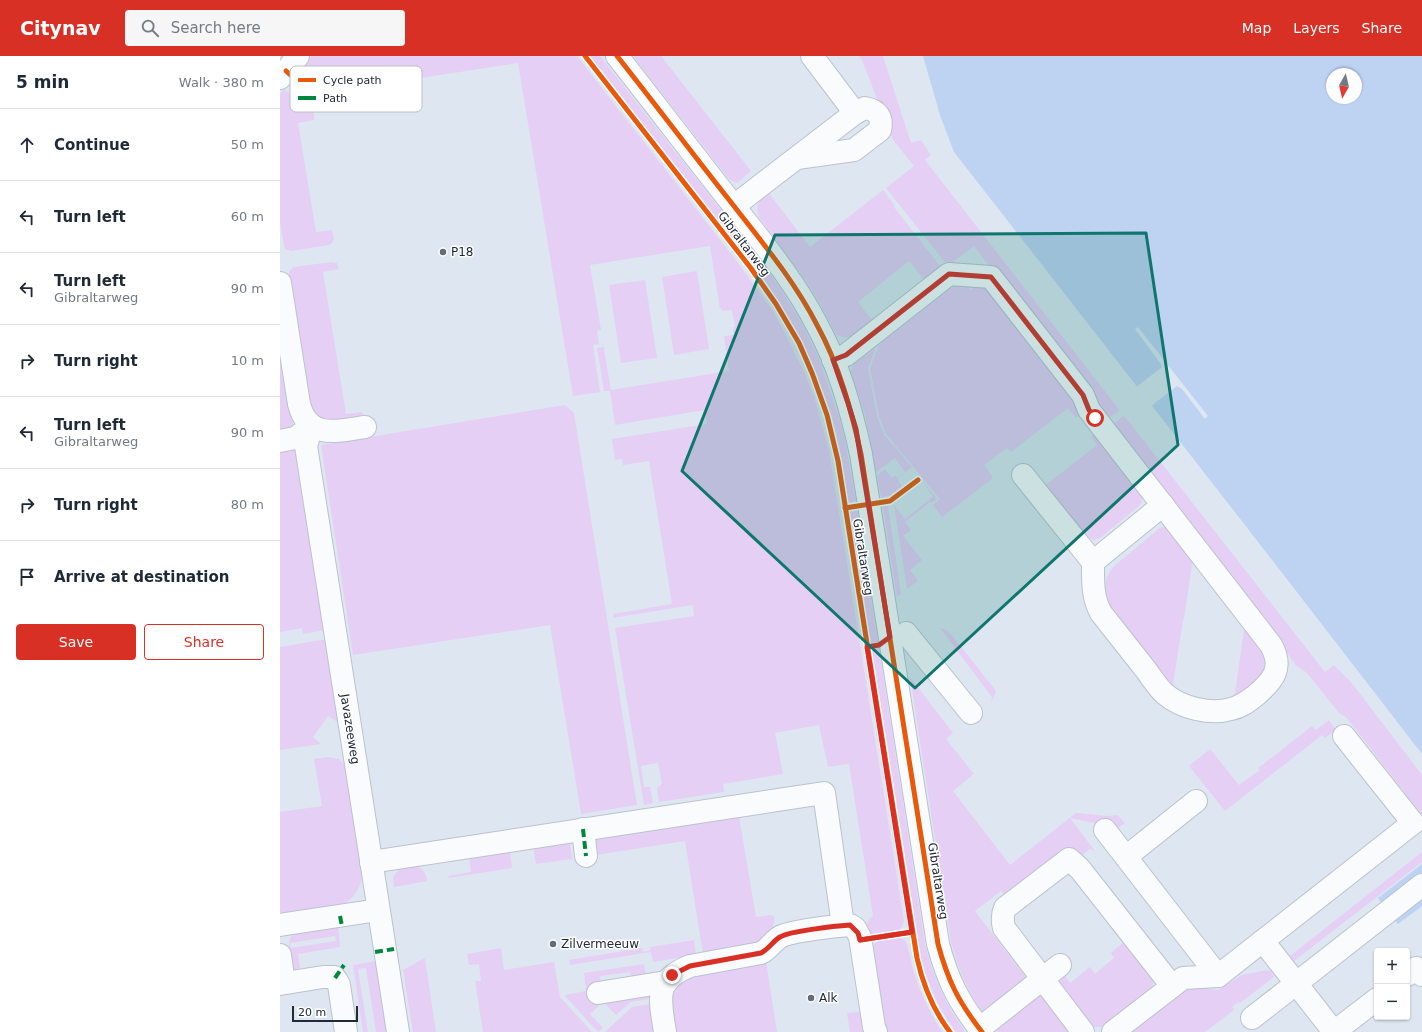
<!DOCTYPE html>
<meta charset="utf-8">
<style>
body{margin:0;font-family:"DejaVu Sans",sans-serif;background:#f6f6f7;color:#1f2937}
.controls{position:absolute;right:12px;bottom:12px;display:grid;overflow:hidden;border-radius:4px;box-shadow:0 1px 3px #0004}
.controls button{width:36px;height:36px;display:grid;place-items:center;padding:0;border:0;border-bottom:1px solid #e0e1e3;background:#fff;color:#1f2937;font:20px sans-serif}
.compass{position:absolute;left:1046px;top:12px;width:36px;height:36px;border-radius:50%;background:#fff;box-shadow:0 1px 3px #0004;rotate:188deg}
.scale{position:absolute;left:12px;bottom:10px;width:66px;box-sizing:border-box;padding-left:4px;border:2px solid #212a37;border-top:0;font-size:11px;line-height:14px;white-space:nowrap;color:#212a37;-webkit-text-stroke:3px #fff;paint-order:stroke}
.stop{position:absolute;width:12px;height:12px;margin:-9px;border:3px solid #d93025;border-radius:50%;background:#fff}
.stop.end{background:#d93025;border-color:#fff;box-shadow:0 1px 4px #0008}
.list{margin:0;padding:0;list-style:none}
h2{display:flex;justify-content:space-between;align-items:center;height:52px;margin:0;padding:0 16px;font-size:17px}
h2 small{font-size:13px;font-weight:400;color:#747a83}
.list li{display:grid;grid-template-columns:26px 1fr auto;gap:12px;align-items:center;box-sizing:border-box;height:72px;padding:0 16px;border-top:1px solid #e0e1e3}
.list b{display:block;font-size:15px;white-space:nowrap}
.list p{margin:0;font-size:13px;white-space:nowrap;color:#747a83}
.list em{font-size:13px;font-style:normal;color:#747a83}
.actions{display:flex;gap:8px;padding:12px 16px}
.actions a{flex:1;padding:9px 0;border:1px solid #d93025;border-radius:4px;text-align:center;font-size:14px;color:#d93025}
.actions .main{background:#d93025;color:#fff}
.icon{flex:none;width:22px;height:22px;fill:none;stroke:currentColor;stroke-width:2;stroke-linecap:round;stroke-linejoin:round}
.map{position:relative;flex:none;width:1142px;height:976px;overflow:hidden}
header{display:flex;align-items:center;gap:24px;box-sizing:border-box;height:56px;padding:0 20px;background:#d93025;color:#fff}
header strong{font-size:19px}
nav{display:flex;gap:22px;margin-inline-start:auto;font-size:14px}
.search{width:280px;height:36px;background:#f6f6f7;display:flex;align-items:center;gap:10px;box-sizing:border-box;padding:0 14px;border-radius:4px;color:#747a83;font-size:15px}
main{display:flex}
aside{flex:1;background:#fff}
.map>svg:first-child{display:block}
.green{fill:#e6cff5;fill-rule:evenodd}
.water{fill:#bed2f2;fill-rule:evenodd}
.pier{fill:#dee6f2}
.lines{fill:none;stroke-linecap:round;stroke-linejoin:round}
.minor-casing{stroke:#bbc2ce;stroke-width:24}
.minor{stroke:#fafbfd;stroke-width:22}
.quiet{stroke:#00873e;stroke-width:4;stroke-dasharray:8 4;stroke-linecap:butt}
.cycleway-casing{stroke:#fff;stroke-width:8}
.cycleway{stroke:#e8590c;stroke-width:5}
.route{stroke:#d93025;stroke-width:5}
.marked{fill:#0f766e;fill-opacity:0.2;stroke:#0f766e;stroke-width:3;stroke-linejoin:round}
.poi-dot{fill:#636c78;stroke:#fff;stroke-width:1.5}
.labels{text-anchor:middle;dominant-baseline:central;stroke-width:3;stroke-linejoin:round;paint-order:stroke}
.street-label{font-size:12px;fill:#212a37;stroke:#fff}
.poi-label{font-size:12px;fill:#212a37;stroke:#fff;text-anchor:start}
.key{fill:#fff;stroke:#bcbfc3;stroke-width:1}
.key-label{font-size:11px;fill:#212a37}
</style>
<header>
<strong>Citynav</strong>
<div class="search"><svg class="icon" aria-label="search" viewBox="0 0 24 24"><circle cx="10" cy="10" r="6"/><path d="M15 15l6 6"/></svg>Search here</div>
<nav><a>Map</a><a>Layers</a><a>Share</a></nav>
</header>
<main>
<aside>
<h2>5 min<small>Walk · 380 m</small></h2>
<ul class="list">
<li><svg class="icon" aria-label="ahead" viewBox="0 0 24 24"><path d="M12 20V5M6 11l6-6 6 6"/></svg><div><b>Continue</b></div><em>50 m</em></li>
<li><svg class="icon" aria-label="left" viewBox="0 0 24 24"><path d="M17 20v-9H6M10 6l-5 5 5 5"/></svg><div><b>Turn left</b></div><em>60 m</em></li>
<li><svg class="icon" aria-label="left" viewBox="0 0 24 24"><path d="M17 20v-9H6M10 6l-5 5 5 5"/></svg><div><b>Turn left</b><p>Gibraltarweg</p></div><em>90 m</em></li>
<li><svg class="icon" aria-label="right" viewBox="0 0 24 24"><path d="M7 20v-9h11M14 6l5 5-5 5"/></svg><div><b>Turn right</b></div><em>10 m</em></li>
<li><svg class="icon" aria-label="left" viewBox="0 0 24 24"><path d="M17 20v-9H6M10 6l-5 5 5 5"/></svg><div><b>Turn left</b><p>Gibraltarweg</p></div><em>90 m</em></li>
<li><svg class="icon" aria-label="right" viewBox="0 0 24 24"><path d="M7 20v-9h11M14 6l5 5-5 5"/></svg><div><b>Turn right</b></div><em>80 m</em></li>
<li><svg class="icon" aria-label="arrive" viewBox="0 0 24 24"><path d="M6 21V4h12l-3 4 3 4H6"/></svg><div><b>Arrive at destination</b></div></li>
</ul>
<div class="actions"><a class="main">Save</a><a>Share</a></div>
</aside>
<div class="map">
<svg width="1142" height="976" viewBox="0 0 1142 976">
<rect width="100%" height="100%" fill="#dee6f2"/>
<g class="green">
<path d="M 31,0 L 297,0 L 458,207 L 493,255 L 509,285 L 525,318 L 536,347 L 549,394 L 624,865 C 623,869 622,871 619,874 C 616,876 595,880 591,878 C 583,874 587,863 593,860 L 569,708 L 548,711 L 539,669 L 495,677 L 503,718 L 443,728 L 444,736 L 379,746 L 377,732 L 382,728 L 378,707 L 361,710 L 364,731 L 370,731 L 373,747 L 364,749 L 335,572 L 414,560 L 413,549 L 333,562 L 333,558 L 392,548 L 369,405 L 343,409 L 342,403 L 335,404 L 332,383 L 427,368 L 425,354 L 335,369 L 330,335 L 324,335 L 317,292 L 323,291 L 322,282 L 331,334 L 449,315 L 444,280 L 454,279 L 453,271 L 455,271 L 452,254 L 442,255 L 442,252 L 440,253 L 430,190 L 310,209 L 321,274 L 317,275 L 319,288 L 313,289 L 320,336 L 293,340 L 238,7 L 50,36 L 39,41 L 15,20 Z"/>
<path d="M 310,0 L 320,0 L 482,206 L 502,235 L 521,266 L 539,302 L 559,361 L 565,385 L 576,445 L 568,446 C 565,424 562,402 557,380 C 541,317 513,263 475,211 Z"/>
<polygon points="354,0 381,0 471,115 457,127 449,123 356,4"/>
<polygon points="579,0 603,0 631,87 641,84 651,99 645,104 838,352 839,355 827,363 694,190 668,210 606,132 634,110 613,84 582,4"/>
<polygon points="20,30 36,44 34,52 34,64 18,67 36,176 52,174 54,182 52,187 49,189 11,195 5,193 4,189 0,166 0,38 4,33 12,39"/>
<path d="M 603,134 L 615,150 L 614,151 L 663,214 L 646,226 L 629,205 L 578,246 L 595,268 L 576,282 L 562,281 L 556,278 L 541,250 L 526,225 L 479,161 C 475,149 479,144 488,136 L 530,191 Z"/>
<path d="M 51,206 L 57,207 L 59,213 L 43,216 L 66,358 L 81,356 L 83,357 L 83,360 C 79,362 73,363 68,364 C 49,367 39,364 30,348 L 9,219 L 9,215 L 14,211 Z"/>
<polygon points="417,215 429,293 394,299 382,221"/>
<polygon points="365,224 377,302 341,307 329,229"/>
<polygon points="677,227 681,232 686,229 691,234 698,228 702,233 707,229 800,348 801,357 796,362 788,352 731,396 727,392 704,409 712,420 712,423 662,461 653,449 660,443 606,378 599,360 590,312 599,289"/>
<polygon points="596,292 588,312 597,360 604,379 632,411 617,423 622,430 609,440 601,441 597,420 605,413 612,422 615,419 617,422 625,416 615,402 596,416 585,359 571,316 573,309"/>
<polygon points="3,304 13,369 12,372 0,375 0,305"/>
<polygon points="285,349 294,357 357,749 301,758 270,569 73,599 41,389"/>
<polygon points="843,360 846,362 1045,616 1054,609 1071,626 1142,719 1142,759 1067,662 1059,657 1027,617 1023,614 1016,610 995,578 832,369"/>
<polygon points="814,378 862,439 862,445 859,450 820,482 814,484 807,481 766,429 817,389 811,381"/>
<polygon points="16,392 45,574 23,578 22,572 0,576 0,394"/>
<polygon points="643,426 657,443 651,447 650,446 625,466 631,474 623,480 642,504 630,514 638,525 627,533 614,449 625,463 653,441"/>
<polygon points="608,450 621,538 617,541 603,451"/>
<polygon points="577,455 598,586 590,587 570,456"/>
<polygon points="881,471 886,471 913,502 904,563 903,564 893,628 895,629 891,630 830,551 824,539 824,534 827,521 833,511"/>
<polygon points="965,570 986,598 986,617 956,642 953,638 955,638 964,573 963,572"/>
<polygon points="660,572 666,574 671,578 716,635 711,647 712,641"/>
<polygon points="47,583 59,667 48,660 33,681 41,688 0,694 0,591"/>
<path d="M 599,592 L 645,888 C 653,921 666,949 685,976 L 676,976 C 658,953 648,927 640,900 L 591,593 Z"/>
<path d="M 630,621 L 673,677 L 666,683 L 694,718 L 673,735 L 730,809 L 796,757 L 829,760 L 837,759 L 845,767 L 838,772 L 790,762 L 815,795 L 810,793 L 799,801 L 792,792 L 727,842 L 721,835 L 695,855 L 747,923 L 703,957 C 687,935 678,912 671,886 Z"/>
<polygon points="1049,664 1056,674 1045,682 1042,679 945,755 909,710 930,693 959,729 980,714 978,711 981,710 1032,670 1036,674"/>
<path d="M 48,701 L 59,703 L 66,710 L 83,814 C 82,830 76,841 62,849 L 0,860 L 0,756 L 42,750 L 34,703 Z"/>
<polygon points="459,760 476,861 491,859 495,861 493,870 490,877 479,887 423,898 405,785 310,800 308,783"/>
<polygon points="290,786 292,803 256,808 253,791"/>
<polygon points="230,795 232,812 169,822 168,820 191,816 189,802"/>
<polygon points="1142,796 1142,806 1014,905 1010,900"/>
<path d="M 135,810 C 143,812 146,817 147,825 L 114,831 L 113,821 L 119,813 Z"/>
<path d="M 58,870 L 60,891 L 18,898 L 20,912 L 16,915 L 13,914 C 9,906 6,884 13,878 ZM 55,880 L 56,885 L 11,892 L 10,887 Z"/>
<path d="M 618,882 C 626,883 627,887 629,895 C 634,924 646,951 662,976 L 607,976 L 603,970 L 591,889 L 598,885 Z"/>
<polygon points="414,884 416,899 373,906 371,896 290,909 289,904 362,892 363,896 371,894 370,891"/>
<polygon points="846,884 874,924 872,933 828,968 821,971 812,971 780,928 781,923 784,918 790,927 810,911 815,918 834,902 831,897"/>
<polygon points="221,892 224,914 274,906 280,941 312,976 203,976 195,925 201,925 199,908 189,909 187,898"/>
<polygon points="143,903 145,903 156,976 133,976 123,914"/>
<polygon points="97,905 108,976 96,976 86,912 78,913 88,976 83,976 73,909"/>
<path d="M 486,905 L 497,976 L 394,976 C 391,951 386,935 410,920 Z"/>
<polygon points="364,908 367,924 351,926 350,916 320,920 321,931 368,936 369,943 351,946 336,959 323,946 310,958 323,972 318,976 285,940 285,939 306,935 304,917"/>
<polygon points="987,914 991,915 994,921 960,947 958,946 952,951 954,954 925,976 847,976 908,930 938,934 962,919"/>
<polygon points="762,935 794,976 718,976 715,972"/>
<polygon points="370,948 375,976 325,976 352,951"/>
<polygon points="579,956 584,961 587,976 570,976 567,957"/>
</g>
<g class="water">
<path d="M 643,0 L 1142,0 L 1142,698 L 965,469 L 674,96 L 660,59 ZM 1052,18 L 1076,18 L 1076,42 L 1052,42 Z"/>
<polygon points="1142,808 1142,850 1118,868 1098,842"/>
</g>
<polygon class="pier" points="858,271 928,360 925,363 902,333 897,330 870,351 855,332 882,311 881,308 855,273"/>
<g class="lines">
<g class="minor-casing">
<g id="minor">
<path d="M 337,0 C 375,48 412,97 450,145 C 481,185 514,224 537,269 C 559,309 571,353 581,398 L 658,888 C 668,925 678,945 702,976"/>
<polyline points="0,22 18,0"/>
<path d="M 517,102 L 574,94 L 600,74 C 603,62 598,54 585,52 L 575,57"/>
<polyline points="454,150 575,57 532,0"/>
<path d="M 0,227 L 19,348 C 28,384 57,375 85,371"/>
<path d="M 553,304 L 566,299 L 669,218 L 711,221 L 803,339 L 809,354 L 991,589 C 1004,612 993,625 975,640 C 967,646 961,651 951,653 C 931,659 901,652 885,638 C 878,632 872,622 866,614 C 851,595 836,576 821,557 C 812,541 813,524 813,506 L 743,419"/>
<polyline points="32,370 26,390 118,976"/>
<polyline points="0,385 15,382 32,370"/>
<polyline points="813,506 883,449"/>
<polyline points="626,577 691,657"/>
<polyline points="303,773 306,800"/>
<polyline points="825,774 938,920"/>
<polyline points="846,801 916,745"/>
<polyline points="91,806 544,737 563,869"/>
<polyline points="0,869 98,854"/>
<polyline points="983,885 1054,976 1097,943"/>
<polyline points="0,899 4,927"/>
<polyline points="1127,919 1136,912 1142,919"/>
<polyline points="0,928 43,921 54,921 57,925 59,929 66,976"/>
<polyline points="318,937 386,926"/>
<polyline points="972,962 1142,829"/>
<polyline points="699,973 780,909"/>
<path d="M 385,976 C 380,943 373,925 410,910 L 481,897 C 489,893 493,885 500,881 C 510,875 556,870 570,869 L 575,872 L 580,881 L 594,971 L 596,976"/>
<path d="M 803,976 L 724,872 C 722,864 722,859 725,852 L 789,803 L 800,813 L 892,930"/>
<polyline points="833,976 903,922 938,920 1133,767 1064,680"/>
</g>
</g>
<use href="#minor" class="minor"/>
<g class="quiet">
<polyline points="303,773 306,800"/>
<polyline points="60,860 62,870"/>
<polyline points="95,896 114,893"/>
<polyline points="55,922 64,909"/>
</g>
<g class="cycleway-casing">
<g id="cycleway">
<path d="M 305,0 L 470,211 L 496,248 L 519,287 L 532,317 L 547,359 L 558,405 L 637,902 C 643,929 653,954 670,976"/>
<path d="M 337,0 C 375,48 412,97 450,145 C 481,185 514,224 537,269 C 559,309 571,353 581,398 L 658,888 C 668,925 678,945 702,976"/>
<polyline points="6,15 44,49"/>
<polyline points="565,452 610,445 638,424"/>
<polyline points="580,884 632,876"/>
</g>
</g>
<use href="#cycleway" class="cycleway"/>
</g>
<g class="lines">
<path class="route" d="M 392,919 L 410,910 L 481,897 C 489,893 493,885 500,881 C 510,875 556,870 570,869 L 578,877 L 580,884 L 632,876 L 587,591 L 599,589 L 610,581 L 576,373 L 568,347 L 553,304 L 566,299 L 669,218 L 711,221 L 803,339 L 809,354 L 815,362"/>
</g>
<path class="marked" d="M 866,177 L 898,389 L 635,632 L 402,415 L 495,179 Z"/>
<g class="poi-dot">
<circle cx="163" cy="196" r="4"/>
<circle cx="273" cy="888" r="4"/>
<circle cx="531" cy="942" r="4"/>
</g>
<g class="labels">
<g class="street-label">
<text transform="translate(464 188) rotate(53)">Gibraltarweg</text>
<text transform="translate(583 501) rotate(81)">Gibraltarweg</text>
<text transform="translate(70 673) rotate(81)">Javazeeweg</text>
<text transform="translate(658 825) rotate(81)">Gibraltarweg</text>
</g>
<g class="poi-label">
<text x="171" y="196">P18</text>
<text x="281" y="888">Zilvermeeuw</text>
<text x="539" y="942">Alk</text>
</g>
</g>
<rect x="10" y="10" width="132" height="46" rx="6" class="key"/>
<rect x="18" y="22" width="18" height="4" fill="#e8590c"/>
<rect x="18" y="40" width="18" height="4" fill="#00873e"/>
<g class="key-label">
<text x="43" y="28">Cycle path</text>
<text x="43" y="46">Path</text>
</g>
</svg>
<div class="controls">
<button>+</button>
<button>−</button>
</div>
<svg class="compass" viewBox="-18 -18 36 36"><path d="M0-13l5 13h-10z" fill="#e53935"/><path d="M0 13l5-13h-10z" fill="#747a83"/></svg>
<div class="scale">20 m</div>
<div class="stop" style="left:815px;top:362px"></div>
<div class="stop end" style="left:392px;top:919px"></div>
</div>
</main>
